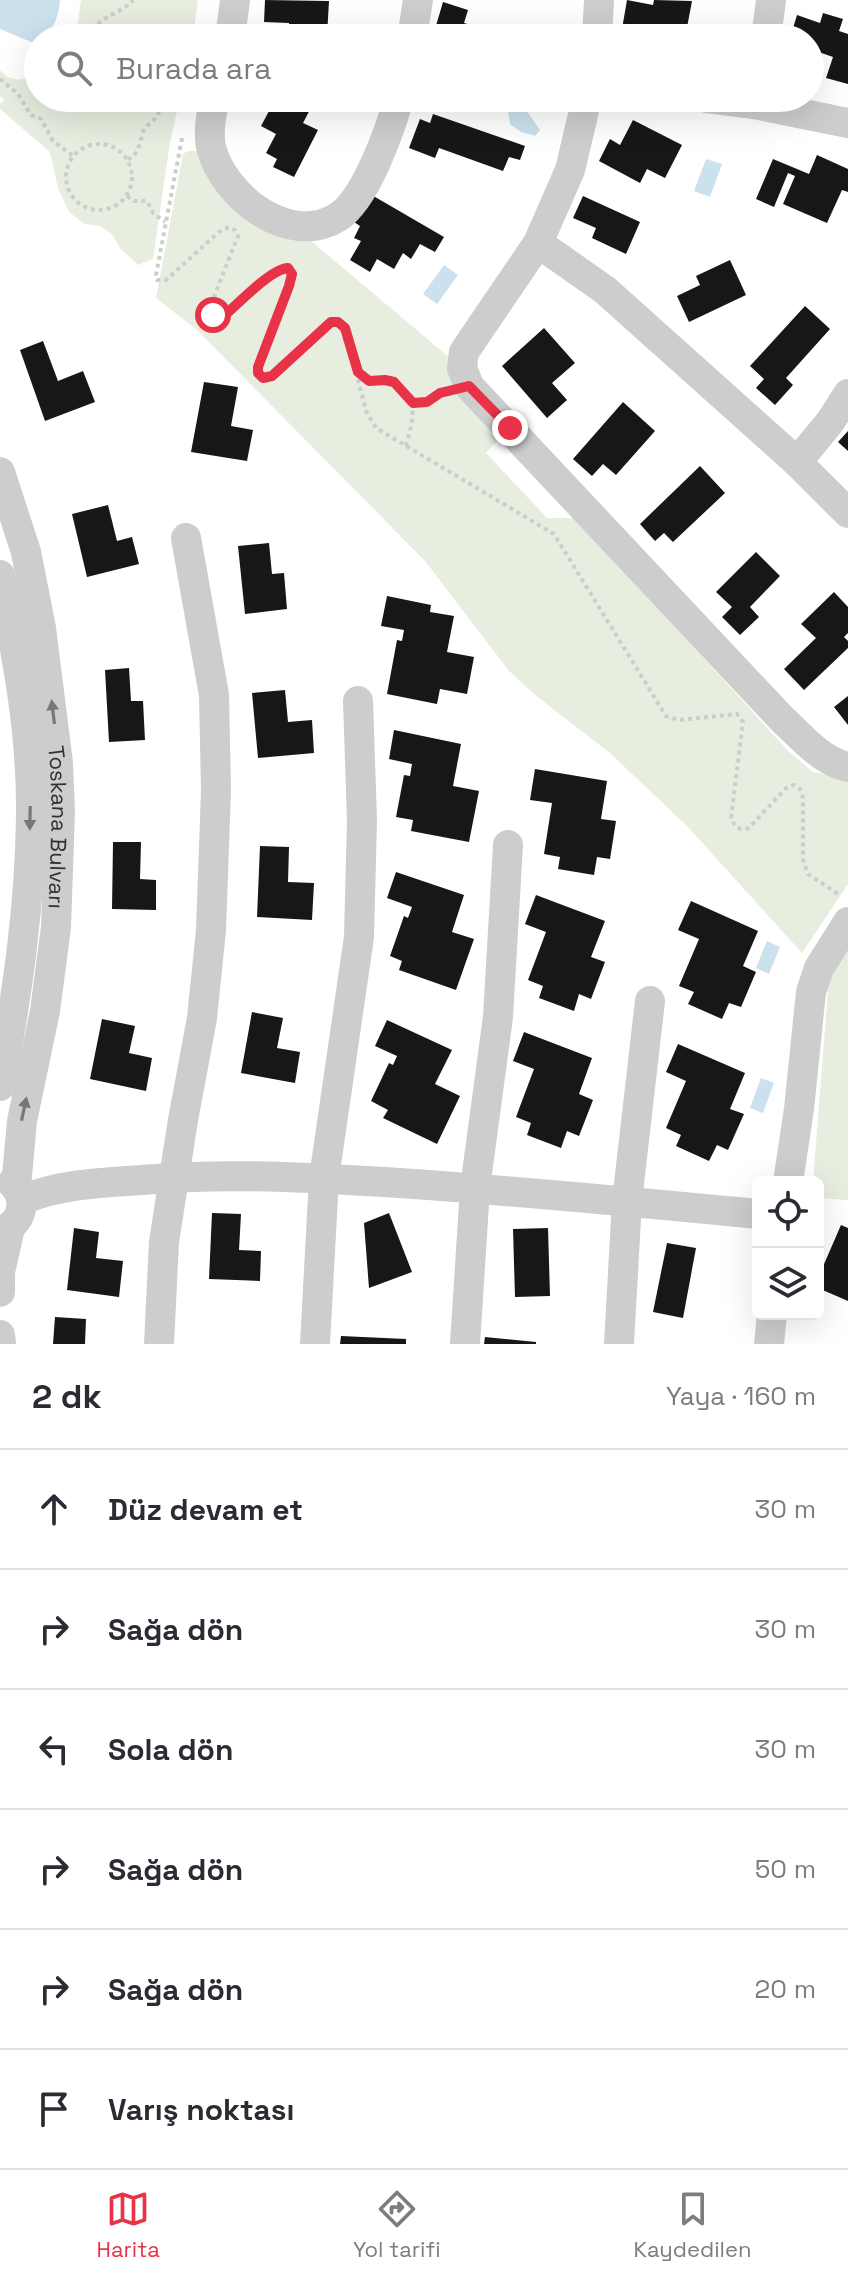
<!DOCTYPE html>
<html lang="tr">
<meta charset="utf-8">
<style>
body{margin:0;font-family:"Space Grotesk",sans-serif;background:#f7f7f7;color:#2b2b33}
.controls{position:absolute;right:24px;bottom:24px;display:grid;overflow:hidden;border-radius:12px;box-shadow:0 8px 32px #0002}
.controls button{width:72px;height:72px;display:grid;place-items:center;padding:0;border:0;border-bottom:2px solid #e1e1e2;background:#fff;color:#2b2b33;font:40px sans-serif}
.stop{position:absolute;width:24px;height:24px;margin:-18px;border:6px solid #e83248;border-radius:50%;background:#fff}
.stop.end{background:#e83248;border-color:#fff;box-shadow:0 2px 8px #0008}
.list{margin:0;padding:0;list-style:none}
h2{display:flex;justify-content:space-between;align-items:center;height:104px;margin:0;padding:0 32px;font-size:34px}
h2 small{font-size:26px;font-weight:400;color:#7c7c81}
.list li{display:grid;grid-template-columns:52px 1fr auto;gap:24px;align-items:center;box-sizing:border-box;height:120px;padding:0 32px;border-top:2px solid #e1e1e2}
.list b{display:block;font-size:30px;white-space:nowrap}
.list em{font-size:26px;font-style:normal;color:#7c7c81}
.icon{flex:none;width:44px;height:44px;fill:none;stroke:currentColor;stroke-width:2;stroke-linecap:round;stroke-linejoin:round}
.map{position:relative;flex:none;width:848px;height:1344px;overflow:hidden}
.search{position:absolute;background:#fff;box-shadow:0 8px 32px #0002;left:24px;right:24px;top:24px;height:88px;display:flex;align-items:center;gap:20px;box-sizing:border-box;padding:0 28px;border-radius:44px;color:#7c7c81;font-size:30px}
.sheet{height:824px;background:#fff}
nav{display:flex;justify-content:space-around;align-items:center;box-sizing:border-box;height:112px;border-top:2px solid #e1e1e2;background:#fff;font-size:22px;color:#7c7c81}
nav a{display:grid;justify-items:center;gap:4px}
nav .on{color:#e83248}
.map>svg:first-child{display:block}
.green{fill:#e7eddf}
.water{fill:#cbe1ed}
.building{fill:#171717}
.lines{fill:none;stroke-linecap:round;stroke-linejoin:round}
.path{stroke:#cdcdcd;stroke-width:4;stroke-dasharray:4 4;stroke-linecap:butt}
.minor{stroke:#cdcdcd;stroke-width:30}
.oneway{fill:#777}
.route{stroke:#e83248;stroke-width:10}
.labels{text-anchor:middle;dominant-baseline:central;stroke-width:8;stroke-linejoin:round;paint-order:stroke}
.street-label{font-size:22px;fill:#303030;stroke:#fff}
</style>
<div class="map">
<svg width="848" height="1344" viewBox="0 0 848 1344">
<rect width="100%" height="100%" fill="#fff"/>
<g class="green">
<polygon points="81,0 198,0 193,38 73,38 77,31"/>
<path d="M 0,70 C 12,84 23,80 38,73 L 38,98 L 180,98 L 170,142 L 153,259 L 138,265 L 120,248 L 112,234 L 100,226 L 85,224 L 69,212 L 58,188 L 50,152 L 0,109 L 0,104 L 4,100 L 0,96 Z"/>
<polygon points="188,151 196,151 208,169 291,237 311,241 450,358 501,436 486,453 547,518 577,518 788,751 813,772 848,778 848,884 802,953 688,827 610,753 535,695 509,671 425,561 197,330 156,298 183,154"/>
<polygon points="848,946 848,1200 818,1198 818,1182 813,1182 829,978"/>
</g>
<g class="water">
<path d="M 0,0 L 60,0 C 59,15 54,26 46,38 L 38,38 L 36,44 L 0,29 Z"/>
<polygon points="521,103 540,130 535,136 521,132 510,124 507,105"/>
<polygon points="706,159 722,164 710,197 694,191"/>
<polygon points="444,265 458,275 437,304 423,294"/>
<polygon points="767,941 780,947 769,974 756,968"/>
<polygon points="761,1078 774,1083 763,1113 750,1108"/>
</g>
<g class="building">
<polygon points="265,0 329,1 327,36 289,34 289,23 264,22"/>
<polygon points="627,0 653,5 654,0 692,1 685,38 669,38 622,29"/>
<polygon points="443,2 468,10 464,23 505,35 504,38 443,38 445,32 435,29"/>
<polygon points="823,13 843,19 839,31 848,34 848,84 826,78 833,57 810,49 810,38 790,38 797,15 820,23"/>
<polygon points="242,98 316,98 303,123 318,130 294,177 273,167 277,159 266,153 276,134 261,126 269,111"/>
<polygon points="433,114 525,146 520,160 509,157 503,171 439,148 435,158 409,148 420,119 430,123"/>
<polygon points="633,120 682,145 665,178 647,169 640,183 599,161 610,139 620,145"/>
<polygon points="817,155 848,169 848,192 842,190 827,223 783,204 795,176 788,173 774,207 756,199 773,159 809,174"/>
<polygon points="370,194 444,237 435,252 420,244 411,259 403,253 394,269 377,259 370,272 350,260 361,241 354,238 360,226 354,222"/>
<polygon points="583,196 640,222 626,254 592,238 596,228 573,218"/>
<polygon points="730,260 746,295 689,322 677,296 700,285 696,276"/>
<polygon points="805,306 830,329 786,378 793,385 775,405 756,388 764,379 750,366"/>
<polygon points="544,328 575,363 552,383 567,400 547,418 502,366"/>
<polygon points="43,341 58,381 83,371 95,402 45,421 20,350"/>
<polygon points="204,382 238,387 231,426 253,430 247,461 191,452"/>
<polygon points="623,402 655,431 616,475 603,464 592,476 573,459"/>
<polygon points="848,431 848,451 838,442"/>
<polygon points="700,466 725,493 673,542 664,533 655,541 640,524"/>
<polygon points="108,505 117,541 132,537 139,564 87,577 72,514"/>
<polygon points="269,543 272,574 284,573 287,609 245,614 238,546"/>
<polygon points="756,552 780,576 750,607 759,617 740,635 722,617 732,607 716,592"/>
<polygon points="834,592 848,607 848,633 844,637 848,641 848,648 804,690 784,669 816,638 801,624"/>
<polygon points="387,596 431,605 430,612 454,616 447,652 474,657 467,694 440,689 437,704 387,694 397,640 402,641 404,630 381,626"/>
<polygon points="129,668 131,701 143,701 145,740 109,742 105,670"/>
<polygon points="285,690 288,722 312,720 314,753 258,758 252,693"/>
<polygon points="848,696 848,725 834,707"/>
<polygon points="394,730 461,744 453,786 479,791 469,842 411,831 413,820 396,817 404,775 410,776 412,764 389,759"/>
<polygon points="535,769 607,781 601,819 616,821 610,859 597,857 594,875 558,869 560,857 544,854 552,803 530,800"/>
<polygon points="113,842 141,842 140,879 156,880 156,910 112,909"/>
<polygon points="260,846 289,847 288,882 314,883 312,920 257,917"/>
<polygon points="396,872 464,895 452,932 474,939 456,990 399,970 402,961 390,956 404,916 408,918 412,907 387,898"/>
<polygon points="536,895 605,921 591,957 605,962 591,999 579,994 574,1011 539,998 543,986 528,980 546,932 525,924"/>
<polygon points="691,901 758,931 743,966 756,972 741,1007 729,1003 722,1019 688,1004 694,992 679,986 699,939 678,930"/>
<polygon points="252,1012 283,1018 277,1048 300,1052 295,1083 241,1073"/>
<polygon points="102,1019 135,1026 129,1053 152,1058 146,1091 90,1079"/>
<polygon points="387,1020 452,1050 435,1084 460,1096 437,1144 383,1118 388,1110 371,1101 389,1063 393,1065 397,1056 375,1046"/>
<polygon points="524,1032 592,1058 579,1094 593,1100 579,1136 567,1131 561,1148 527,1135 531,1123 516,1117 534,1069 513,1061"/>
<polygon points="678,1044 745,1073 730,1109 744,1114 728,1150 717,1145 709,1161 676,1146 681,1135 666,1128 686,1081 666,1072"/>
<polygon points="212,1213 241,1214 239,1250 261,1251 260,1281 209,1279"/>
<polygon points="389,1213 412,1272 369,1288 364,1223"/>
<polygon points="841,1225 848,1228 848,1301 818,1288 818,1278"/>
<polygon points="74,1228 99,1232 96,1258 123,1261 119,1297 67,1290"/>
<polygon points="548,1228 550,1296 515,1297 513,1229"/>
<polygon points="667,1243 696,1248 683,1318 653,1312"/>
<polygon points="55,1317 86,1319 85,1344 53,1344"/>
<polygon points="341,1336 406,1339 406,1344 340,1344"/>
<polygon points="485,1337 536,1342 536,1344 484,1344"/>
</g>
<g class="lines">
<g class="path">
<path d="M 90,38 C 97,15 119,16 133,0"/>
<polyline points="0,79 18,94 31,115 41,119 53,141 73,156"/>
<path d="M 182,138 L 156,275 L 157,280 L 166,280 L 219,232 L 229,227 L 235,230 L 238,236 L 211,304 L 210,311 C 215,317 219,317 225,315 C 240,302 271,269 288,268 L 292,274 L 289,286 L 259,362 L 258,373 L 263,378 L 268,378 L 331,322 L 338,322 L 345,328 L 366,411 L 376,428 L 554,534 L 666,716 L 679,720 L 737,714 L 743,722 L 731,818 L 735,826 L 741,829 L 749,828 L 786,788 L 794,785 L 800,789 L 803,798 L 803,860 L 808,874 L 838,894"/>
<circle cx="99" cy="177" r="33"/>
<polyline points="128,160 137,152 144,129 158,116 160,104 158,98"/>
<polyline points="127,196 134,201 147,201 153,213 165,222"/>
<polyline points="360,374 369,381 385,380 394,382 413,403 427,402 444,392"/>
<polyline points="406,446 412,423 413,403"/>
</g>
<g class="minor">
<polyline points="230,38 235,0"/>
<polyline points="412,38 418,0"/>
<polyline points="597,38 599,0"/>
<polyline points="766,38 771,0"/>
<path d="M 216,98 C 211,112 208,132 211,147 C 223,196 289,248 338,217 C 366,199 390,130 399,98"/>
<path d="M 587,98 L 570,170 L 538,243 L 464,352 L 462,368 L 469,386 L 783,720 C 803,738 821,761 848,767"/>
<polyline points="707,98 754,104"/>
<polyline points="755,98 754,104 848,123"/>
<polyline points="538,243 605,290 797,462 848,513"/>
<polyline points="797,462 830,422 848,394"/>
<path id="s1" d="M 0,472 L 26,552 L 41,628 L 58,763 L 60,812 L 56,927 L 45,1011 L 22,1121 L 16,1187"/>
<path d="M 0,575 C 17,653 32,734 31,815 C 30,907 17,996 0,1086"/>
<polyline points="788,1182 799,1109 811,992 819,968 848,922"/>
<path d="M 22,1200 C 59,1184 101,1183 141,1180 C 232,1172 323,1178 414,1184 C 529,1192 643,1203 758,1214"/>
<path d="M 0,1232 C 22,1223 29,1201 12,1183"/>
<polyline points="0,1292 0,1272 10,1228"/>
<polyline points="0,1335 1,1344"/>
<polyline points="159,1344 164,1242 183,1120 202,1018 211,930 216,791 214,695 186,538"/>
<polyline points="315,1344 324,1178 359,937 362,820 358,701"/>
<polyline points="465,1344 475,1188 498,1017 508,845"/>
<polyline points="619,1344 627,1201 650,1001"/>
<polyline points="769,1344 772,1314"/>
</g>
</g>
<defs><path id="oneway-solid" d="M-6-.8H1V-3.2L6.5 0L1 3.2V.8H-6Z" transform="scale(2)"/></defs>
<g class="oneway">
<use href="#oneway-solid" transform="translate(53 712) rotate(-97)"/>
<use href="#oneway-solid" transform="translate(30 818) rotate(91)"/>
<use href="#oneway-solid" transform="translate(24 1109) rotate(-78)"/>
</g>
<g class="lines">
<path class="route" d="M 213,315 L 219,317 L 225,315 C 240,302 271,269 288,268 L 292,274 L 289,286 L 258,367 L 258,373 L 263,378 L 272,376 L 331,322 L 338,322 L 345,328 L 358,372 L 369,381 L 385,380 L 394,382 L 413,403 L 427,402 L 440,393 L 469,386 L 510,428"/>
</g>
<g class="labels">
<g class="street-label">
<text stroke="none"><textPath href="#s1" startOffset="362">Toskana Bulvarı</textPath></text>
</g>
</g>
</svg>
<div class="controls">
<button><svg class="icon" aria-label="locate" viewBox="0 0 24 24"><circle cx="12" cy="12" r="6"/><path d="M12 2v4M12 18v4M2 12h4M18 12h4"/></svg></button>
<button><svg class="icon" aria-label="layers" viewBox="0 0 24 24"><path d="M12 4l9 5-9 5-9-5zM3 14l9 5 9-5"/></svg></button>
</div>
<div class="stop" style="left:213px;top:315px"></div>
<div class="stop end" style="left:510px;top:428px"></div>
<div class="search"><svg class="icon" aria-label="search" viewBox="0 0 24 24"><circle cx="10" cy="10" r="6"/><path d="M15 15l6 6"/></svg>Burada ara</div>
</div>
<section class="sheet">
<h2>2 dk<small>Yaya · 160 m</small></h2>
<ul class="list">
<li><svg class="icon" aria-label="ahead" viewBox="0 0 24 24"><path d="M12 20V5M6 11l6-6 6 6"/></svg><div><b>Düz devam et</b></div><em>30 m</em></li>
<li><svg class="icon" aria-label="right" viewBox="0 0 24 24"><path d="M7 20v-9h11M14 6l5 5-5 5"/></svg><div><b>Sağa dön</b></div><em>30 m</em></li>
<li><svg class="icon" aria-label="left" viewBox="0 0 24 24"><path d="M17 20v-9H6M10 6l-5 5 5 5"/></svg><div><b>Sola dön</b></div><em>30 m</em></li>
<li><svg class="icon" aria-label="right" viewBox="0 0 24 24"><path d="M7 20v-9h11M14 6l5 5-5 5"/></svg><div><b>Sağa dön</b></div><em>50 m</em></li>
<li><svg class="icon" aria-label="right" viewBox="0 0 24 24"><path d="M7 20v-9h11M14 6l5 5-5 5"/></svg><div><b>Sağa dön</b></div><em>20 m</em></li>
<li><svg class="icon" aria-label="arrive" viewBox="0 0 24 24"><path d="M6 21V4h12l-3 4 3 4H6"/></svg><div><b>Varış noktası</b></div></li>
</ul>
</section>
<nav>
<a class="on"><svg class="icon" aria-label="map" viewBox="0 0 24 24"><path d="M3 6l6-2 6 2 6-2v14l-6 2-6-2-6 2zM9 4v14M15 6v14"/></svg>Harita</a>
<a><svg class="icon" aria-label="directions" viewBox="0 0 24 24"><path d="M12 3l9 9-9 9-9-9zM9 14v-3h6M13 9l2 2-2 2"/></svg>Yol tarifi</a>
<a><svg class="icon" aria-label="saved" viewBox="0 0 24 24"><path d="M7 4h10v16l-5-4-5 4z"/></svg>Kaydedilen</a>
</nav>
